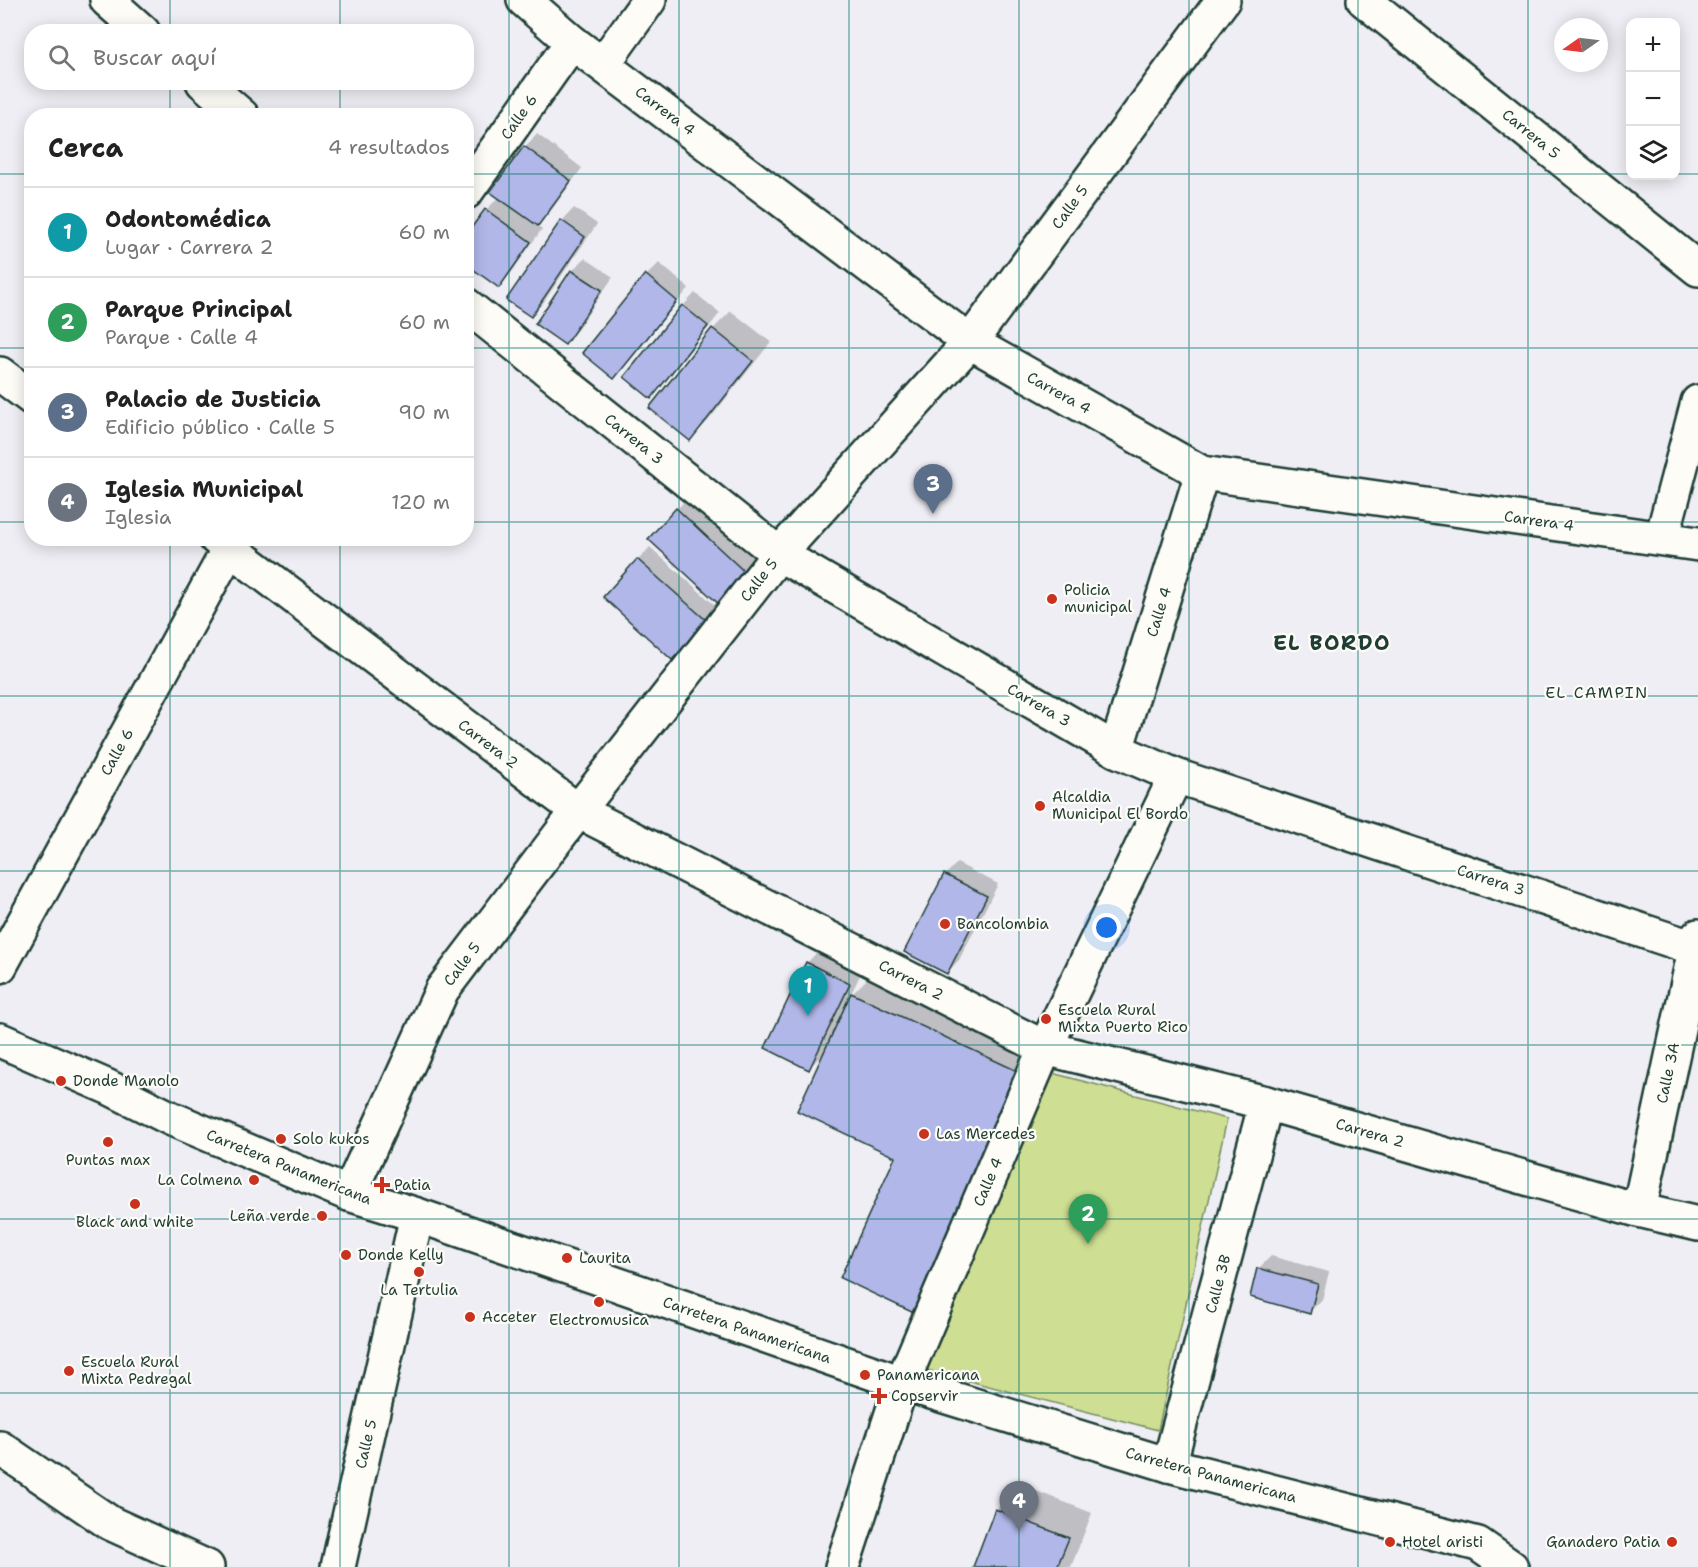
<!DOCTYPE html>
<html lang="es">
<meta charset="utf-8">
<style>
body{margin:0;font-family:"Shantell Sans",sans-serif;background:#f2f2f2;color:#222}
.controls{position:absolute;right:18px;top:18px;display:grid;overflow:hidden;border-radius:12px;box-shadow:0 3px 15px #0003}
.controls button{width:54px;height:54px;display:grid;place-items:center;padding:0;border:0;border-bottom:2px solid #e0e0e0;background:#fff;color:#222;font:30px sans-serif}
.compass{position:absolute;left:1554px;top:18px;width:54px;height:54px;border-radius:50%;background:#fff;box-shadow:0 3px 15px #0003;rotate:256deg}
.you{position:absolute;left:1107px;top:928px;width:21px;height:21px;margin:-15px;border:4px solid #fff;border-radius:50%;background:#1a73e8;box-shadow:0 0 0 9px #1a73e833}
.badge{display:grid;place-items:center;width:39px;height:39px;border-radius:50%;background:#c8321e;color:#fff;font-size:20px;font-weight:700}
.pin{position:absolute;translate:-50% -50px;filter:drop-shadow(0 2px 3px #0008)}
.pin::after{content:'';position:absolute;top:32px;width:21px;height:18px;background:inherit;clip-path:polygon(0 0,100% 0,50% 100%)}
.list{margin:0;padding:0;list-style:none}
h2{display:flex;justify-content:space-between;align-items:center;height:78px;margin:0;padding:0 24px;font-size:26px}
h2 small{font-size:20px;font-weight:400;color:#767676}
.list li{display:grid;grid-template-columns:39px 1fr auto;gap:18px;align-items:center;box-sizing:border-box;height:90px;padding:0 24px;border-top:2px solid #e0e0e0}
.list b{display:block;font-size:22px;white-space:nowrap}
.list p{margin:0;font-size:20px;white-space:nowrap;color:#767676}
.list em{font-size:20px;font-style:normal;color:#767676}
.icon{flex:none;width:33px;height:33px;fill:none;stroke:currentColor;stroke-width:2;stroke-linecap:round;stroke-linejoin:round}
.map{position:relative;flex:none;width:1698px;height:1567px;overflow:hidden}
.search{position:absolute;background:#fff;box-shadow:0 3px 15px #0003;left:24px;top:24px;width:450px;height:66px;display:flex;align-items:center;gap:15px;box-sizing:border-box;padding:0 21px;border-radius:24px;color:#767676;font-size:22px}
.panel{position:absolute;background:#fff;box-shadow:0 3px 15px #0003;left:24px;top:108px;width:450px;height:438px;border-radius:24px}
.map>svg:first-child{display:block}
.green{fill:#cede92;stroke:#768e63;stroke-width:1.5}
.shadow{fill:#0003}
.building{fill:#b1b7e8;stroke:#1f3d34;stroke-width:1.5}
.lines{fill:none;stroke-linecap:round;stroke-linejoin:round}
.minor-casing{stroke:#1f3d34;stroke-width:38}
.trunk-casing{stroke:#1f3d34;stroke-width:38}
.minor{stroke:#fdfcf7;stroke-width:33}
.trunk{stroke:#fdfcf7;stroke-width:33}
.grid{fill:none;stroke:#0f766e;stroke-width:1.5;stroke-opacity:0.55}
.poi-dot{fill:#c8321e;stroke:#fdfcf7;stroke-width:2}
.labels{text-anchor:middle;dominant-baseline:central;stroke-width:4.5;stroke-linejoin:round;paint-order:stroke}
.street-label{font-size:15px;fill:#1f3d34;stroke:#fdfcf7}
.poi-label{font-size:15px;fill:#1f3d34;stroke:#fdfcf7;text-anchor:start}
.neighbourhood-label{font-size:16px;letter-spacing:1.5px;fill:#1f3d34;stroke:#fdfcf7}
.district-label{font-size:21px;font-weight:bold;letter-spacing:1.5px;fill:#1f3d34;stroke:#fdfcf7}
</style>
<div class="map">
<svg width="1698" height="1567" viewBox="0 0 1698 1567">
<rect width="100%" height="100%" fill="#eeeef4"/>
<filter id="ink" filterUnits="userSpaceOnUse"><feTurbulence type="fractalNoise" baseFrequency=".0167" numOctaves="2"/><feDisplacementMap in="SourceGraphic" scale="12" xChannelSelector="R" yChannelSelector="G"/><feConvolveMatrix kernelMatrix="1 2 1 2 8 2 1 2 1" color-interpolation-filters="sRGB"/></filter>
<g filter="url(#ink)">
<polygon class="green" points="1052,1073 1227,1119 1158,1430 923,1369"/>
<g class="shadow">
<polygon points="537,134 582,168 550,212 537,225 542,229 511,273 499,286 486,210 500,196 492,191 525,147"/>
<polygon points="574,208 597,224 543,303 531,315 562,221"/>
<polygon points="585,258 613,277 577,330 565,343 538,324 572,271"/>
<polygon points="659,263 689,288 626,365 614,377 647,275"/>
<polygon points="695,293 720,313 663,385 651,397 626,377 683,306"/>
<polygon points="731,311 771,342 708,421 690,439 713,329"/>
<polygon points="689,497 761,563 722,605 677,509"/>
<polygon points="650,547 718,608 684,645 605,597"/>
<polygon points="957,863 998,884 959,960 947,973 945,875"/>
<polygon points="819,950 862,971 850,996 871,975 1046,1057 897,1156 826,1051 809,1068 767,1048 807,963"/>
<polygon points="1271,1256 1329,1272 1322,1300 1309,1312 1252,1296 1259,1268"/>
<polygon points="1021,1485 1092,1513 1071,1567 974,1567 996,1510"/>
</g>
<g class="building">
<polygon points="524,146 571,181 538,226 490,192"/>
<polygon points="485,209 531,242 499,288 466,264 466,235"/>
<polygon points="561,220 585,237 531,317 506,300"/>
<polygon points="571,270 602,290 565,345 535,324"/>
<polygon points="645,274 677,301 614,379 582,353"/>
<polygon points="682,305 708,326 651,399 624,377"/>
<polygon points="712,328 753,361 690,441 649,408"/>
<polygon points="676,508 750,577 722,607 648,539"/>
<polygon points="637,559 707,621 672,660 603,597"/>
<polygon points="944,874 987,896 947,974 904,952"/>
<polygon points="806,962 850,984 809,1070 765,1048"/>
<polygon points="851,993 1028,1076 918,1315 840,1278 895,1157 797,1111"/>
<polygon points="1257,1268 1318,1284 1310,1314 1250,1297"/>
<polygon points="995,1509 1069,1538 1057,1567 973,1567"/>
</g>
<g class="lines">
<g class="minor-casing">
<g id="minor">
<polyline points="107,0 143,32"/>
<polyline points="524,0 572,42 970,342 1202,473 1698,544"/>
<polyline points="1364,0 1698,269"/>
<polyline points="603,64 649,0"/>
<polyline points="203,82 242,116"/>
<polyline points="466,192 572,42"/>
<polyline points="466,305 779,554 1116,750 1176,776 1694,948"/>
<polyline points="0,374 32,398"/>
<polyline points="216,538 578,811 1045,1048 1266,1103 1634,1209 1698,1224"/>
<polyline points="1662,538 1698,402"/>
<polyline points="1116,750 1202,473"/>
<polyline points="0,966 235,538"/>
<polyline points="349,1194 442,990 578,811 779,554 970,342 1223,0"/>
<polyline points="1639,1210 1698,936"/>
<polyline points="0,1448 110,1523 207,1567"/>
<polyline points="1169,1465 1266,1103"/>
<polyline points="338,1567 417,1215"/>
<polyline points="842,1567 902,1383 1045,1048 1176,776"/>
</g>
</g>
<g class="trunk-casing">
<polyline id="trunk" points="0,1040 108,1087 170,1118 349,1194 417,1215 902,1383 1169,1465 1478,1544 1511,1567"/>
</g>
<use href="#minor" class="minor"/>
<use href="#trunk" class="trunk"/>
</g>
</g>
<path class="grid" d="M 170,0 L 170,32M 340,0 L 340,32M 509,0 L 509,1567M 679,0 L 679,1567M 849,0 L 849,1567M 1019,0 L 1019,1567M 1189,0 L 1189,1567M 1358,0 L 1358,1567M 1528,0 L 1528,1567M 170,82 L 170,116M 340,82 L 340,116M 0,174 L 32,174M 466,174 L 1630,174M 1676,174 L 1698,174M 0,348 L 32,348M 466,348 L 1698,348M 0,522 L 32,522M 466,522 L 1698,522M 170,538 L 170,1567M 340,538 L 340,1567M 0,696 L 1698,696M 0,871 L 1698,871M 0,1045 L 1698,1045M 0,1219 L 1698,1219M 0,1393 L 1698,1393"/>
<g class="poi-dot">
<circle cx="1052" cy="599" r="6"/>
<circle cx="1040" cy="806" r="6"/>
<circle cx="945" cy="924" r="6"/>
<circle cx="1046" cy="1019" r="6"/>
<circle cx="61" cy="1081" r="6"/>
<circle cx="924" cy="1134" r="6"/>
<circle cx="281" cy="1139" r="6"/>
<circle cx="108" cy="1142" r="6"/>
<circle cx="254" cy="1180" r="6"/>
<path d="M379 1176h6v6h6v6h-6v6h-6v-6h-6v-6h6z"/>
<circle cx="135" cy="1204" r="6"/>
<circle cx="322" cy="1216" r="6"/>
<circle cx="346" cy="1255" r="6"/>
<circle cx="567" cy="1258" r="6"/>
<circle cx="419" cy="1272" r="6"/>
<circle cx="599" cy="1302" r="6"/>
<circle cx="470" cy="1317" r="6"/>
<circle cx="69" cy="1371" r="6"/>
<circle cx="865" cy="1375" r="6"/>
<path d="M876 1387h6v6h6v6h-6v6h-6v-6h-6v-6h6z"/>
<circle cx="1390" cy="1542" r="6"/>
<circle cx="1672" cy="1542" r="6"/>
</g>
<g class="labels">
<g class="street-label">
<text transform="translate(665 111) rotate(37)">Carrera 4</text>
<text transform="translate(519 117) rotate(-55)">Calle 6</text>
<text transform="translate(1531 134) rotate(39)">Carrera 5</text>
<text transform="translate(1070 207) rotate(-54)">Calle 5</text>
<text transform="translate(1059 393) rotate(29)">Carrera 4</text>
<text transform="translate(634 439) rotate(39)">Carrera 3</text>
<text transform="translate(1539 521) rotate(8)">Carrera 4</text>
<text transform="translate(759 580) rotate(-52)">Calle 5</text>
<text transform="translate(1159 612) rotate(-73)">Calle 4</text>
<text transform="translate(1039 705) rotate(30)">Carrera 3</text>
<text transform="translate(488 744) rotate(37)">Carrera 2</text>
<text transform="translate(117 752) rotate(-61)">Calle 6</text>
<text transform="translate(1491 880) rotate(18)">Carrera 3</text>
<text transform="translate(462 964) rotate(-53)">Calle 5</text>
<text transform="translate(911 980) rotate(27)">Carrera 2</text>
<text transform="translate(1668 1073) rotate(-78)">Calle 3A</text>
<text transform="translate(1370 1133) rotate(16)">Carrera 2</text>
<text transform="translate(289 1167) rotate(22)">Carretera Panamericana</text>
<text transform="translate(988 1182) rotate(-67)">Calle 4</text>
<text transform="translate(1218 1284) rotate(-75)">Calle 3B</text>
<text transform="translate(747 1330) rotate(19)">Carretera Panamericana</text>
<text transform="translate(366 1444) rotate(-77)">Calle 5</text>
<text transform="translate(1211 1475) rotate(15)">Carretera Panamericana</text>
</g>
<g class="poi-label">
<text x="1064" y="590">Policia<tspan x="1064" dy="17">municipal</tspan></text>
<text x="1052" y="797">Alcaldia<tspan x="1052" dy="17">Municipal El Bordo</tspan></text>
<text x="957" y="924">Bancolombia</text>
<text x="1058" y="1010">Escuela Rural<tspan x="1058" dy="17">Mixta Puerto Rico</tspan></text>
<text x="73" y="1081">Donde Manolo</text>
<text x="936" y="1134">Las Mercedes</text>
<text x="293" y="1139">Solo kukos</text>
<text x="108" y="1160" text-anchor="middle">Puntas max</text>
<text x="242" y="1180" text-anchor="end">La Colmena</text>
<text x="394" y="1185">Patia</text>
<text x="310" y="1216" text-anchor="end">Leña verde</text>
<text x="135" y="1222" text-anchor="middle">Black and white</text>
<text x="358" y="1255">Donde Kelly</text>
<text x="579" y="1258">Laurita</text>
<text x="419" y="1290" text-anchor="middle">La Tertulia</text>
<text x="482" y="1317">Acceter</text>
<text x="599" y="1320" text-anchor="middle">Electromusica</text>
<text x="81" y="1362">Escuela Rural<tspan x="81" dy="17">Mixta Pedregal</tspan></text>
<text x="877" y="1375">Panamericana</text>
<text x="891" y="1396">Copservir</text>
<text x="1402" y="1542">Hotel aristi</text>
<text x="1660" y="1542" text-anchor="end">Ganadero Patia</text>
</g>
<g class="neighbourhood-label">
<text x="1597" y="692">EL CAMPIN</text>
</g>
<g class="district-label">
<text x="1332" y="643">EL BORDO</text>
</g>
</g>
</svg>
<div class="controls">
<button>+</button>
<button>−</button>
<button><svg class="icon" aria-label="layers" viewBox="0 0 24 24"><path d="M12 4l9 5-9 5-9-5zM3 14l9 5 9-5"/></svg></button>
</div>
<svg class="compass" viewBox="-18 -18 36 36"><path d="M0-13l5 13h-10z" fill="#e53935"/><path d="M0 13l5-13h-10z" fill="#767676"/></svg>
<div class="you"></div>
<div class="pin badge" style="left:808px;top:1016px;background:#0f9aa8">1</div>
<div class="pin badge" style="left:1088px;top:1244px;background:#2e9e5b">2</div>
<div class="pin badge" style="left:933px;top:514px;background:#5c6f8a">3</div>
<div class="pin badge" style="left:1019px;top:1531px;background:#6b7280">4</div>
<div class="search"><svg class="icon" aria-label="search" viewBox="0 0 24 24"><circle cx="10" cy="10" r="6"/><path d="M15 15l6 6"/></svg>Buscar aquí</div>
<section class="panel">
<h2>Cerca<small>4 resultados</small></h2>
<ul class="list">
<li><span class="badge" style="background:#0f9aa8">1</span><div><b>Odontomédica</b><p>Lugar · Carrera 2</p></div><em>60 m</em></li>
<li><span class="badge" style="background:#2e9e5b">2</span><div><b>Parque Principal</b><p>Parque · Calle 4</p></div><em>60 m</em></li>
<li><span class="badge" style="background:#5c6f8a">3</span><div><b>Palacio de Justicia</b><p>Edificio público · Calle 5</p></div><em>90 m</em></li>
<li><span class="badge" style="background:#6b7280">4</span><div><b>Iglesia Municipal</b><p>Iglesia</p></div><em>120 m</em></li>
</ul>
</section>
</div>
